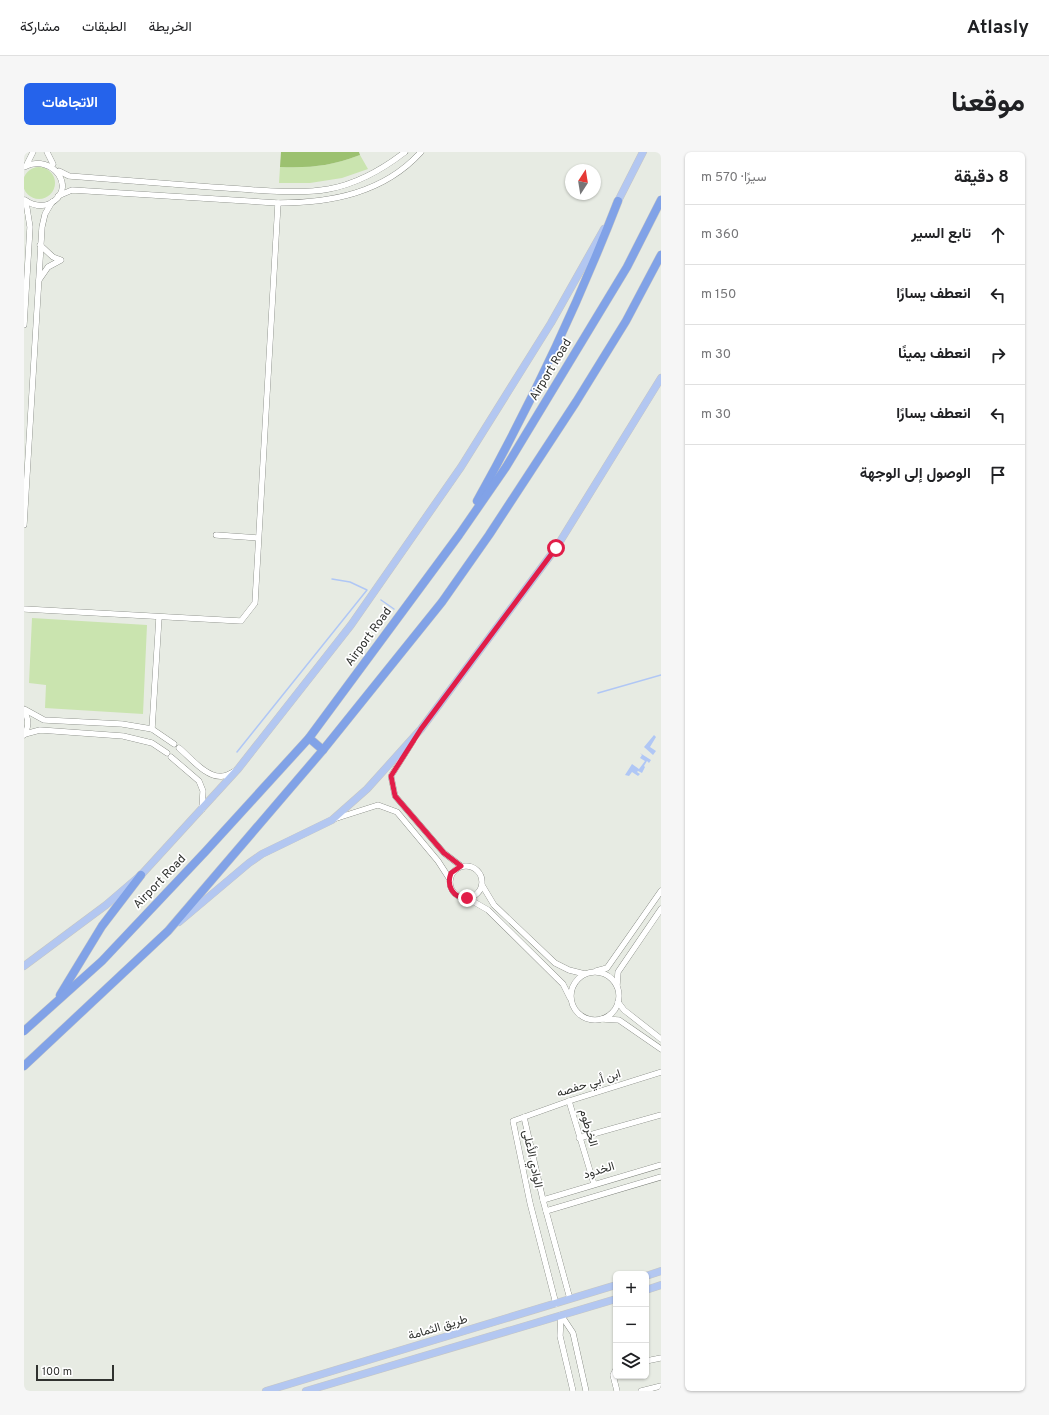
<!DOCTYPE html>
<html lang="ar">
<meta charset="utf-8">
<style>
body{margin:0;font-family:Overpass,Vazirmatn,sans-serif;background:#f6f6f6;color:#202124;direction:rtl}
.controls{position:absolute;right:12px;bottom:12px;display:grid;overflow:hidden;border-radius:6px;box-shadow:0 1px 3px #0004}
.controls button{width:36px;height:36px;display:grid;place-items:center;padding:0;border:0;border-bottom:1px solid #e0e0e0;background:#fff;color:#202124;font:20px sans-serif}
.compass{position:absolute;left:541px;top:12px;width:36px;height:36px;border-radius:50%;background:#fff;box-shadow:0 1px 3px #0004;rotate:12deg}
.scale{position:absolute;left:12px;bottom:10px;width:78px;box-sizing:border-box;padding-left:4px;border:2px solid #30322f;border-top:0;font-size:11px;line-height:14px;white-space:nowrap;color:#30322f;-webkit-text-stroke:3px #fff;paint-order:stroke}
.stop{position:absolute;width:12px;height:12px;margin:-9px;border:3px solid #e11d48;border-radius:50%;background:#fff}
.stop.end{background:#e11d48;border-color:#fff;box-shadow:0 1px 4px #0008}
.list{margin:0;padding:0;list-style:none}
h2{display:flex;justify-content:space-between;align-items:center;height:52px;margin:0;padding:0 16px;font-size:17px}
h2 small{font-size:13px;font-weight:400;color:#757577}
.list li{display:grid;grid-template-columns:26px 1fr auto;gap:12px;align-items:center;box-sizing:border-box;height:60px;padding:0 16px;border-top:1px solid #e0e0e0}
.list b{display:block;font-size:15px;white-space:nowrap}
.list em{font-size:13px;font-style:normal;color:#757577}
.icon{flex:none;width:22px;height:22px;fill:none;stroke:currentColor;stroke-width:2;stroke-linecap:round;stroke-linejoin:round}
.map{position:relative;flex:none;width:637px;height:1239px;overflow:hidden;direction:ltr;border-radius:6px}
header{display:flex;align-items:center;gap:24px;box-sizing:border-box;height:56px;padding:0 20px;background:#fff;border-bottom:1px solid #e0e0e0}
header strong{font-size:19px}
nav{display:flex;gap:22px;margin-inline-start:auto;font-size:14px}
.intro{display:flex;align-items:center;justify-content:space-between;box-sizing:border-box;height:96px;padding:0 24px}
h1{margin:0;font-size:28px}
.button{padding:10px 18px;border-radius:6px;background:#2563eb;color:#fff;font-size:14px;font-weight:700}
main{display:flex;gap:24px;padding:0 24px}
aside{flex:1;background:#fff;border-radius:6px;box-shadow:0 1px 3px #0004}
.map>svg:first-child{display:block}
.green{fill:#cae4af}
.forest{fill:#9cc170}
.water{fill:#b0c7f5}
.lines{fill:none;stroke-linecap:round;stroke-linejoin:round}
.stream{stroke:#b0c7f5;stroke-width:1.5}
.minor-casing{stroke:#686c65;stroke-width:6}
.major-casing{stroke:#c5c6c5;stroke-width:8}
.highway-casing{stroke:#c5c6c5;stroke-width:9}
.minor{stroke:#fff;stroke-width:5.5}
.major{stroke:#b3c7f1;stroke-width:7}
.highway{stroke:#81a2e7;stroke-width:8}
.route{stroke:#e11d48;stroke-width:5}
.labels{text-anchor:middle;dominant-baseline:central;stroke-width:3.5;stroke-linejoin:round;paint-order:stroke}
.street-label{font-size:12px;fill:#30322f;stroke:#fff}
</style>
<header>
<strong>Atlasly</strong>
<nav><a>الخريطة</a><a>الطبقات</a><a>مشاركة</a></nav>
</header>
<div class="intro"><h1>موقعنا</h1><a class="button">الاتجاهات</a></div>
<main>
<aside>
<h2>8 دقيقة<small>سيرًا · 570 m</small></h2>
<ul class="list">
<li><svg class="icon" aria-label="ahead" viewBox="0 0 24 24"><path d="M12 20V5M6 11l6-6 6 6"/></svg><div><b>تابع السير</b></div><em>360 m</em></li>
<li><svg class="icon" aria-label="left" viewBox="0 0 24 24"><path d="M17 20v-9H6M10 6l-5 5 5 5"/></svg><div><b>انعطف يسارًا</b></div><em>150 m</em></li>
<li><svg class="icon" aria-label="right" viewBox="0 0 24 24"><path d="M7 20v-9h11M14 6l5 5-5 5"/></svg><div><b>انعطف يمينًا</b></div><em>30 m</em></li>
<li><svg class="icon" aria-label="left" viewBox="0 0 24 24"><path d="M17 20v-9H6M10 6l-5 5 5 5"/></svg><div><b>انعطف يسارًا</b></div><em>30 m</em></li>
<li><svg class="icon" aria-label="arrive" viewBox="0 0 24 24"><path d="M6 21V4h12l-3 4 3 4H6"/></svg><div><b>الوصول إلى الوجهة</b></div></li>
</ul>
</aside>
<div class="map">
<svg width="637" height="1239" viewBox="0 0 637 1239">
<rect width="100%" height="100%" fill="#e7ebe3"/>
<g class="green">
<path d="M 336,3 L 344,17 L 318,26 L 286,31 L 255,31 L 256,15 C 288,16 306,14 336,3 Z"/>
<circle cx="15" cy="31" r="16"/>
<polygon points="8,466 123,473 119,562 21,556 22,533 5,531"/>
</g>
<path class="forest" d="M 257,0 L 335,0 L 336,3 C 306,14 288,16 256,15 Z"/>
<g class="water">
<polygon points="630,583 632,585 626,595 632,599 629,603 620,595"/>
<polygon points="616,601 627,608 625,611 623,609 620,614 621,615 618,621 614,619 613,620 616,622 614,624 608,620 605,624 601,623 608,612 615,617 621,609 616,606 618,603"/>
</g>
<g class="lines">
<g class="stream">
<polyline points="357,448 370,457"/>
<polyline points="574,541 637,523"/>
<polyline points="213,600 343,438 326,430 308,427"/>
</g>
<g class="minor-casing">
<g id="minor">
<polyline points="23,0 29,12"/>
<polyline points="3,12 9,0"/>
<path d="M 0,15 C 29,0 55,38 25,52 C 16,55 8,53 1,48"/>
<path d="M 35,19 L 45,24 C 92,28 140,31 187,35 C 221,37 273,43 305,37 C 332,32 359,17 381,0"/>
<path d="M 34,44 L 48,38 L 254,51 C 307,51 360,41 397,0"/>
<polyline points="15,128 24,115 37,108 29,105 16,93"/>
<polyline points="0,173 6,75 2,50"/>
<polyline points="0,373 18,75 21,62 28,50"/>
<polyline points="192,383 234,386"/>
<polyline points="0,457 217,469 231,451 254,51"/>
<polyline points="0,557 20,568 98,572 128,577 150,592"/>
<path d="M 0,559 C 5,567 5,575 0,583"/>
<polyline points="128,577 135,465"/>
<polyline points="1,582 16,578 99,584 128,591 143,601"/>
<polyline points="389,589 367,624 371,644 420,701 437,714"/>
<path d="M 155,596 C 166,605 183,627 199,624 C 203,624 207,621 211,619"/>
<polyline points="147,605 175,629 179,639 178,657"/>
<polyline points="310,667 354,653 373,660 414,709 425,726"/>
<circle cx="442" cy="730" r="16"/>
<polyline points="458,733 470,753 531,811 545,818 561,822"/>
<polyline points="443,746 464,758 539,832 546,846"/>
<polyline points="572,819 583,816 637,739"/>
<circle cx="571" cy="844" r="24"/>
<polyline points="593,834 594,820 637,757"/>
<polyline points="594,850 600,858 637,887"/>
<polyline points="578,867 595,868 637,897"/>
<polyline points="545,949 570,1032"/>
<polyline points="500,965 519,1048 546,1147"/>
<polyline points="555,986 637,963"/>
<polyline points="519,1048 637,1013"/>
<polyline points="522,1059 637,1025"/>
<polyline points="532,1152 506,1051 489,969 545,949 637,920"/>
<polyline points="537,1163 549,1181 562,1239"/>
<polyline points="537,1163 536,1184 549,1239"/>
<polyline points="622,1209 637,1206"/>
<polyline points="592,1217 589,1223 593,1239"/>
<polyline points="617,1239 637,1234"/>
</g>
</g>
<g class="major-casing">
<g id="major">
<polyline points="592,53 619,0"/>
<polyline points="155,770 225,711 238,702 308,668 343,637 397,577 532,396 637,226"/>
<polyline points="0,814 82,753 117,723 214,617 327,473 437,315 527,171 580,77"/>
<polyline points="622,1124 637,1119"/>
<polyline points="622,1138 637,1133"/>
<polyline points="242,1239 592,1133"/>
<polyline points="282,1239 592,1147"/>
</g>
</g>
<g class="highway-casing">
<g id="highway">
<path d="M 453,349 C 507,252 554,152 594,49"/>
<polyline points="285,586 299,598"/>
<polyline points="36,843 78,774 117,723"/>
<polyline points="0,879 78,809 181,700 285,586 435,383 482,315 603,115 637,48"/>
<polyline points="0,914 144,779 299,598 418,450 465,383 552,250 602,169 637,103"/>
</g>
</g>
<use href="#minor" class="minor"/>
<use href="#major" class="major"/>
<use href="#highway" class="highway"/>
</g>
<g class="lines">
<path class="route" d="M 443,746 C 429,746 422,734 427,721 L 437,714 L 420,701 L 371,644 L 367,624 L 397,577 L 532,396"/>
</g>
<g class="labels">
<g class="street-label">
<text transform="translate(527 218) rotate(-59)">Airport Road</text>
<text transform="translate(345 485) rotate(-54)">Airport Road</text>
<text transform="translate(136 730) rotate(-46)">Airport Road</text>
<text transform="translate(565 932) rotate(-18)">ابن أبي حفصه</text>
<text transform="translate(564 976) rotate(74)">الخرطوم</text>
<text transform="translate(508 1007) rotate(78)">الوادي الأعلى</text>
<text transform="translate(575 1019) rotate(-17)">الخدود</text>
<text transform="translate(414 1176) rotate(-17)">طريق الثمامة</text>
</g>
</g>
</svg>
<div class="controls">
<button>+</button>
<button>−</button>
<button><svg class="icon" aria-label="layers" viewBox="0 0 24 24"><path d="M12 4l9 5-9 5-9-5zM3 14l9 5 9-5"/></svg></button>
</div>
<svg class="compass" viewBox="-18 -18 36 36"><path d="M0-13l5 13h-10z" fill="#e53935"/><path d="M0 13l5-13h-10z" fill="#757577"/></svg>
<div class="scale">100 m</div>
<div class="stop" style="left:532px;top:396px"></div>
<div class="stop end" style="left:443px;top:746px"></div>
</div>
</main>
